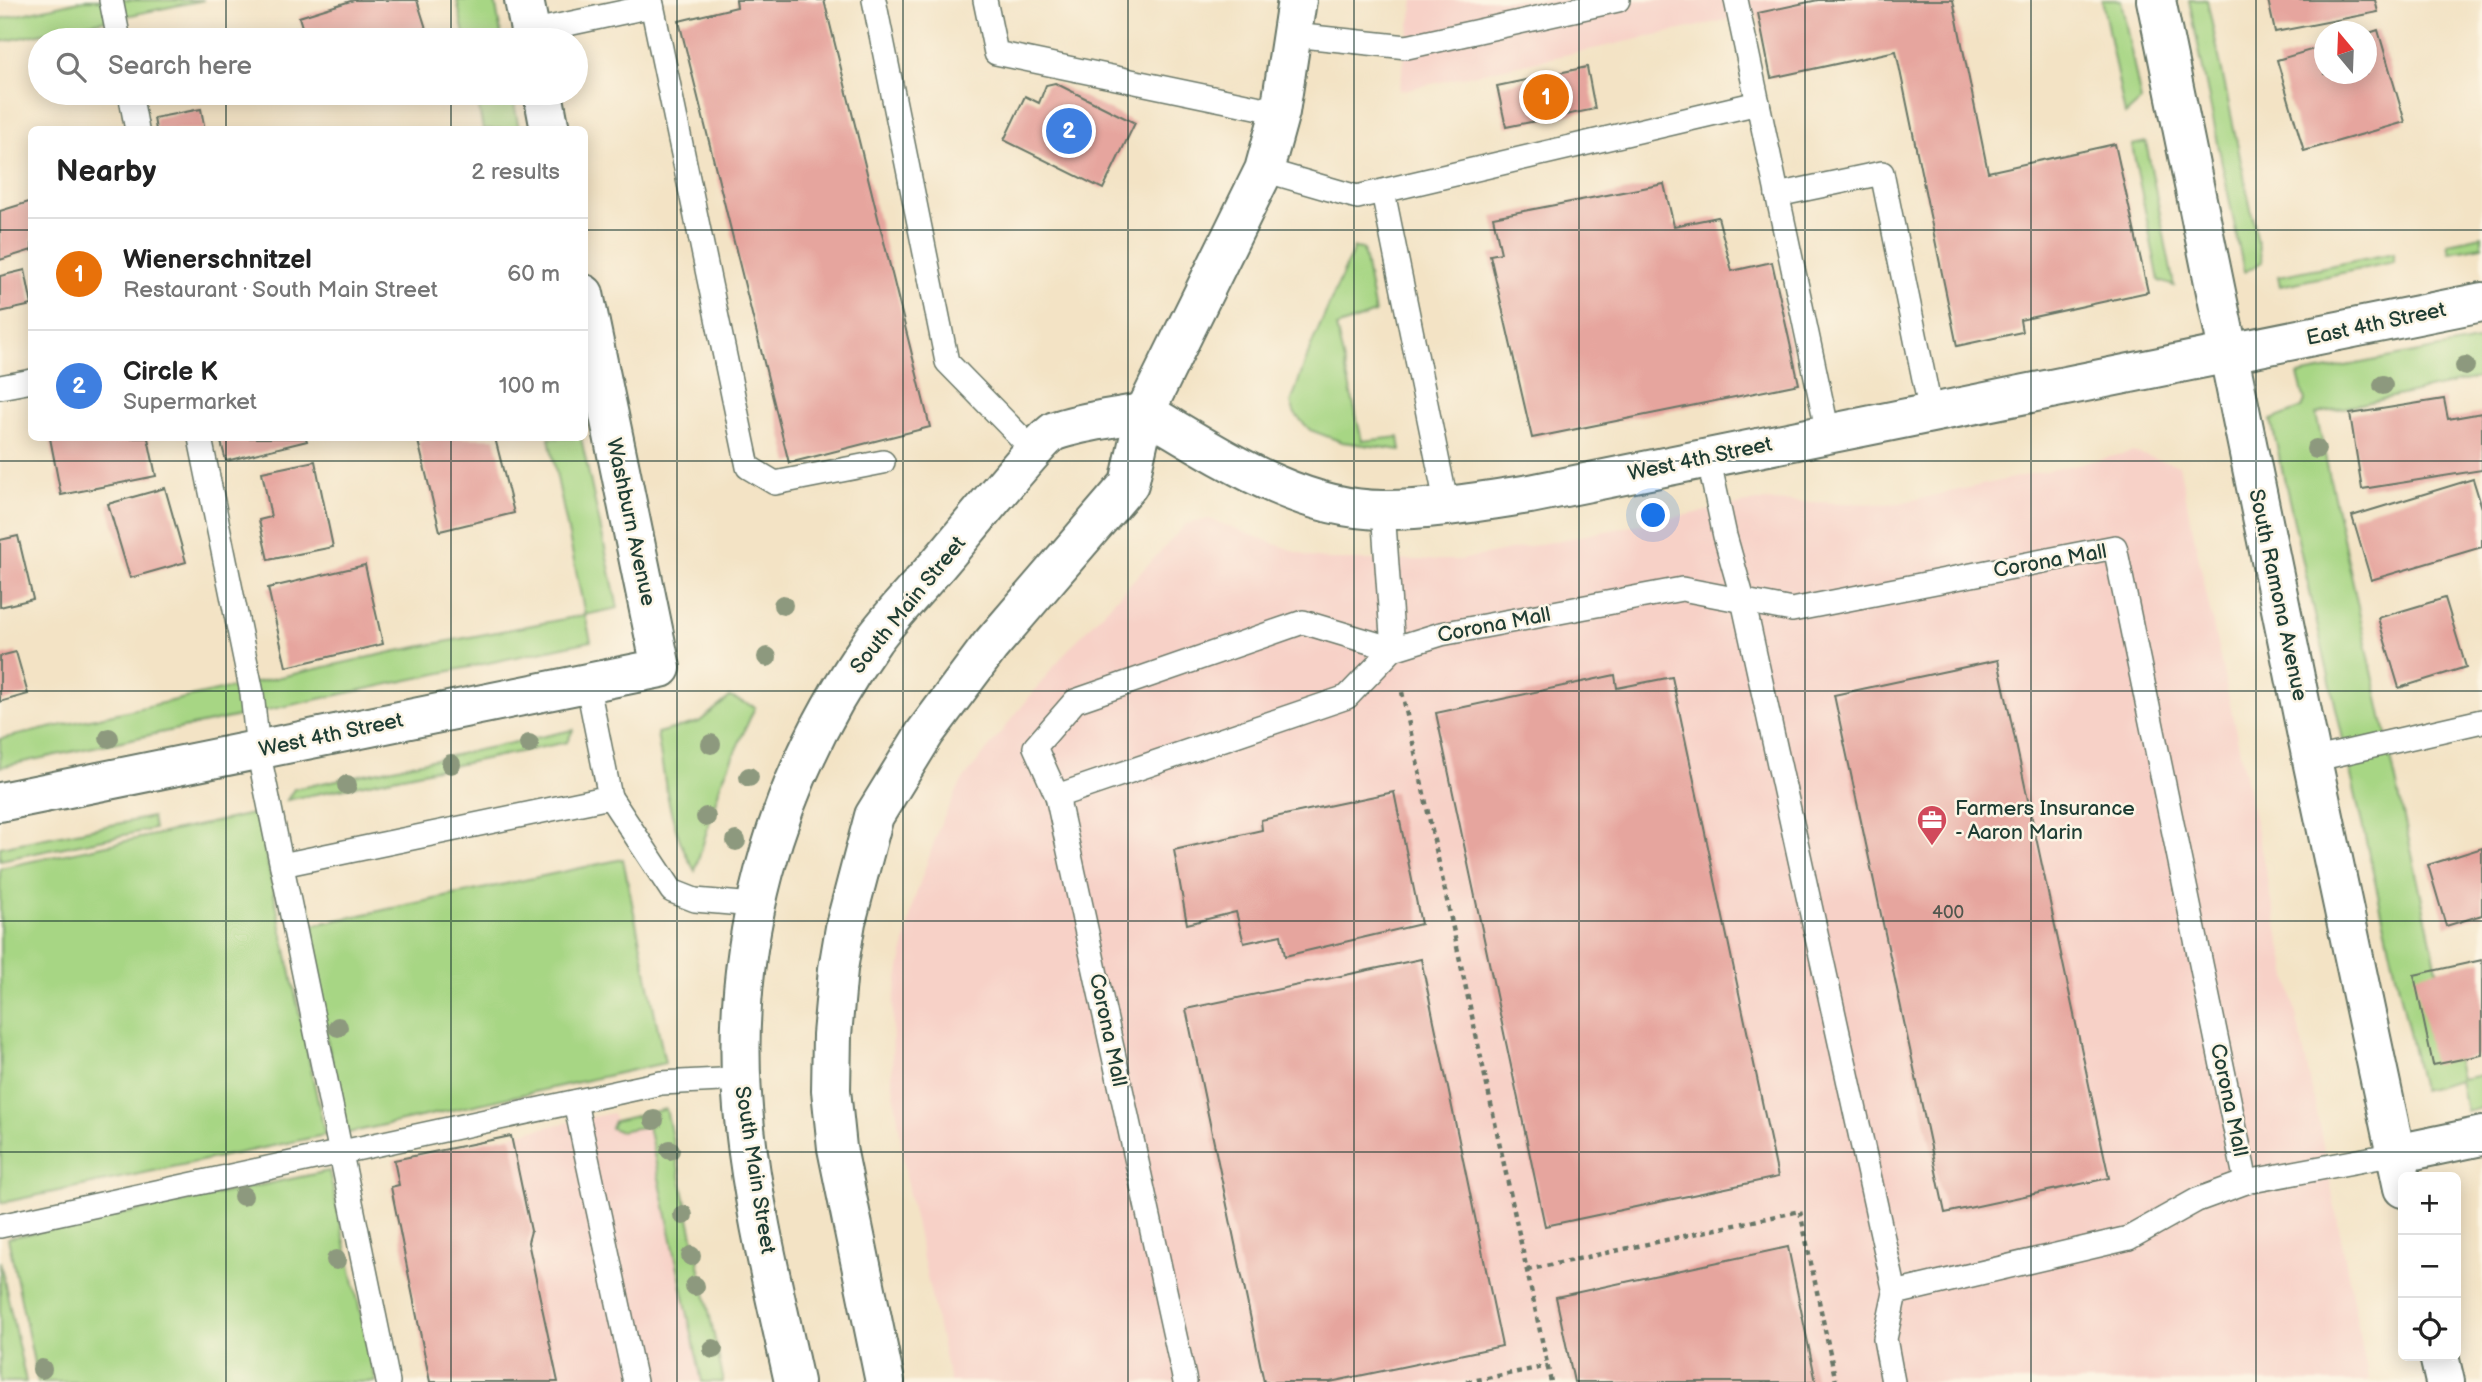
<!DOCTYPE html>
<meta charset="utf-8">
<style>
body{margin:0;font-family:"Balsamiq Sans",sans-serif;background:#f2f2f2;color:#222}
.controls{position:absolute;right:21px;bottom:21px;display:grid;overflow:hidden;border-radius:10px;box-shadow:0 4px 18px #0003}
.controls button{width:63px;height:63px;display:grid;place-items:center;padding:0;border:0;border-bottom:2px solid #e0e0e0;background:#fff;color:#222;font:35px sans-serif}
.compass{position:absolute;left:2314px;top:21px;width:63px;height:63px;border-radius:50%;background:#fff;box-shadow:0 4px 18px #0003;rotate:341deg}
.you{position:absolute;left:1654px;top:516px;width:24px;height:24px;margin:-18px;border:5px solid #fff;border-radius:50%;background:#1a73e8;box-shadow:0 0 0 10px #1a73e833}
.badge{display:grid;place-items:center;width:46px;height:46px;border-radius:50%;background:#0b8043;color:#fff;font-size:23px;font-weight:700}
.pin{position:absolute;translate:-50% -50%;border:4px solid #fff;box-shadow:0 2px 7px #0006}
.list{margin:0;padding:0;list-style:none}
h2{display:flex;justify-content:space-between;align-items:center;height:91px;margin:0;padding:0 28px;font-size:30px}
h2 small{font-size:23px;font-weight:400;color:#767676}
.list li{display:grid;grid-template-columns:46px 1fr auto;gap:21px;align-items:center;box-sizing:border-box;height:112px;padding:0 28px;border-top:2px solid #e0e0e0}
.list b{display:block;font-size:26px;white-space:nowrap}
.list p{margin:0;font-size:23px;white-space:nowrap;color:#767676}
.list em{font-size:23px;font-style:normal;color:#767676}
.icon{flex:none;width:38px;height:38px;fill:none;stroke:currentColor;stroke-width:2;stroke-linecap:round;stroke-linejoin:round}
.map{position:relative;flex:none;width:2482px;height:1382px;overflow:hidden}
.search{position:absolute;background:#fff;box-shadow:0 4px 18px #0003;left:28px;top:28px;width:560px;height:77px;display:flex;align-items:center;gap:18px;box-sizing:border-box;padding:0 24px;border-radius:38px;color:#767676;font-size:26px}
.panel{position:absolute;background:#fff;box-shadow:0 4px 18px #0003;left:28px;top:126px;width:560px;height:315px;border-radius:10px}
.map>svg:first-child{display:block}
.built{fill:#f7d1c7}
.green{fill:#a7d684;stroke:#638a5c;stroke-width:2}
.building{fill:#e6a59e}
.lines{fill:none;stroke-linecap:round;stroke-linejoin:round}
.service-casing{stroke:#697767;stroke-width:26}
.minor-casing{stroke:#697767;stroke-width:42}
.primary-casing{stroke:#697767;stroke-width:42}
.path{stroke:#697767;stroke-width:4.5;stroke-dasharray:5 5;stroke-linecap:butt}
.service{stroke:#fff;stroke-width:23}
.minor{stroke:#fff;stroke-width:38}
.primary{stroke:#fff;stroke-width:38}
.tree{fill:#8d997e}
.grid{fill:none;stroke:#1f3d34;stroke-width:2;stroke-opacity:0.55}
.labels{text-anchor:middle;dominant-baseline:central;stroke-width:5;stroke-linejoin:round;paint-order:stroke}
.number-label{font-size:18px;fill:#51574e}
.street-label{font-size:21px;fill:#1f3d34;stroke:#fcf5e5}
.poi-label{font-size:21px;fill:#1f3d34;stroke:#fcf5e5;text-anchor:start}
</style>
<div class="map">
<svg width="2482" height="1382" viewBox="0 0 2482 1382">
<rect width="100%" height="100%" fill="#fcf5e5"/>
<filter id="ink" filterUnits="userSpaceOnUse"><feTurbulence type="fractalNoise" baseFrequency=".0143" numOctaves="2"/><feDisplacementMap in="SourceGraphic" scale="14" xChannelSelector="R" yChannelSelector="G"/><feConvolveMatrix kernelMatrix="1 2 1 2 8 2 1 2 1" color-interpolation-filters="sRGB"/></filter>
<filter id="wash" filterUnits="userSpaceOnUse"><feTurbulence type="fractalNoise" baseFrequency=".00686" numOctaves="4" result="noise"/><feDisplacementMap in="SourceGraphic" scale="28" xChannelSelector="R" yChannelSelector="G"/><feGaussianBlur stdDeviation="1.57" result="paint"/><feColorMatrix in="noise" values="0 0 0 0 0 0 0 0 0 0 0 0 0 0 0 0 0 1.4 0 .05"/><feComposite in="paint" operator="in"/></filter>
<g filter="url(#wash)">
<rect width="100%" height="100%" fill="#f3e3c5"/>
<g class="built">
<polygon points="1414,0 1809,0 1809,2 1399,91"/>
<polygon points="2132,452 2179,465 2314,1099 2369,1382 950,1382 908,1190 892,1078 893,1004 913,903 940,825 962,781 1064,654 1186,524 1209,519 1310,557 1331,560 1460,560 1757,501 1895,504"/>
<polygon points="666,1109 723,1382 430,1382 391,1187 399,1185 394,1160 612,1113 615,1120"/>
</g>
<g class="green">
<polygon points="84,0 204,0 0,42 0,19"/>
<polygon points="457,0 495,0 502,40 465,40"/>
<polygon points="2102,0 2121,0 2141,101 2125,115"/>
<polygon points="2189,0 2207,0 2262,262 2244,272"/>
<polygon points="476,93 512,93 519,129 483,129"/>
<polygon points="2146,142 2174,286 2159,281 2132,145"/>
<polygon points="2482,236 2482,246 2450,252 2448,243"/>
<polygon points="1354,248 1363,249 1375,313 1336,327 1362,441 1399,437 1401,450 1342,442 1310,430 1295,414 1291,403 1311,346"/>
<polygon points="2394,253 2394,262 2280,286 2278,276"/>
<polygon points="2482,340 2482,377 2316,414 2461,1079 2482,1075 2482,1108 2466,1112 2460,1080 2422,1090 2271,420 2302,408 2305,401 2298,375"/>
<polygon points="549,438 581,438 618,608 585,615 591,641 0,767 0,739 397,651 585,615"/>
<path d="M 730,697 L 755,707 L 721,783 L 695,871 C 669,829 665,781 657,733 L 699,722 Z"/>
<polygon points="573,730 567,742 287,800 294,789"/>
<polygon points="257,813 325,1135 1,1203 0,868"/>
<polygon points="152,817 154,829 0,860 0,847"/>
<polygon points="623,859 665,1063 348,1133 297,908 309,906 313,925"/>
<polygon points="666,1109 723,1378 723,1382 702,1382 648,1126 619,1131 611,1128 614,1121"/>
<polygon points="329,1171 376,1382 38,1382 8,1238"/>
<polygon points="0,1261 26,1382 0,1382"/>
</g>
<g id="blocks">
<g class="building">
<polygon points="354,0 417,0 429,38 306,40 299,17"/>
<polygon points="736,0 824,0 930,427 789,463 679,21 737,7"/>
<polygon points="1818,0 1953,0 1988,172 2115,144 2148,292 2020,320 2022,332 1957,346 1896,51 1771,78 1758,13"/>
<polygon points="2268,0 2375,0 2378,12 2275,32"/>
<polygon points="2378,30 2405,122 2304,151 2277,60 2324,46 2324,74 2366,74 2366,34"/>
<polygon points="1587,67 1595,109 1506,127 1497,86"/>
<polygon points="1055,83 1135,123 1103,189 1004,140 1025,96 1039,103 1046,85"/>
<polygon points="201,109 205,130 156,130 154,118"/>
<polygon points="1664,184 1674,226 1718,217 1732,271 1772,262 1799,384 1532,438 1490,255 1501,253 1493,217"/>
<polygon points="32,201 32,250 0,260 0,211"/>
<polygon points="25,270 32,305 0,312 0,276"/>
<polygon points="2444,399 2448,419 2482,413 2482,470 2362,489 2350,414"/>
<polygon points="50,438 148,438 156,476 61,495"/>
<polygon points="220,438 306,438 307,441 226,461"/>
<polygon points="434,438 495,438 514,513 440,531 418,441"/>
<polygon points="315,461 333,547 268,560 259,520 271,517 262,472"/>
<polygon points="2473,479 2482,508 2482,547 2371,580 2352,516"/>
<polygon points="165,488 186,562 130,578 108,504"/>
<polygon points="18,536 33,599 0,607 0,540"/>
<polygon points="365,565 383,644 286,667 268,588"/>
<polygon points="2445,598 2466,667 2399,688 2378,618"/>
<polygon points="16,652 28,694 0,702 0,656"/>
<polygon points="1998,660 2109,1178 1945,1213 1834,695"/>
<polygon points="1615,675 1617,688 1672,677 1778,1177 1545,1226 1436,713"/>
<polygon points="1394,792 1421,924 1285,956 1281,935 1244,943 1236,912 1187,924 1174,850 1262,830 1261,820"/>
<polygon points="2482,848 2482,915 2446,926 2428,865"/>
<polygon points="1421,959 1502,1346 1330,1382 1264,1382 1186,1009"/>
<polygon points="2482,960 2482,1055 2433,1065 2414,975"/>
<polygon points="511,1136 531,1231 528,1242 558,1382 430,1382 391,1187 399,1185 394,1160"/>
<polygon points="1788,1247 1816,1382 1574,1382 1556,1297"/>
</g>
</g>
</g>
<g filter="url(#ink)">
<use href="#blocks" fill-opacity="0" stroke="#697767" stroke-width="2"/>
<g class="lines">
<g class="service-casing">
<g id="service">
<polyline points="111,0 119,40"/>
<polyline points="651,0 748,467 775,483 883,462"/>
<polyline points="874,0 947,362 1035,452"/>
<polyline points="985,0 996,53 1280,112"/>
<polyline points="1736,0 1828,433"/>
<polyline points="530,32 652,6"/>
<polyline points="1293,35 1407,47 1618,0"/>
<polyline points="130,93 137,130"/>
<polyline points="1264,170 1357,197 1758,103"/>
<polyline points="1383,192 1447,507"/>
<polyline points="1777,195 1882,173 1931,413"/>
<polyline points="0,387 32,381"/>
<polyline points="200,438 252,693 258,750 388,1382"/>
<polyline points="1708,457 1725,536 1743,600 1895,1293 1885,1339 1893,1382"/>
<polyline points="1383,510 1393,649"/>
<polyline points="587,682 610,797"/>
<polyline points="2312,760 2482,721"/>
<polyline points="1057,796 1347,697 1393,649 1441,634 1682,589 1792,610 2115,547 2246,1182"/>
<polyline points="282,865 610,797 672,891 695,900 754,905"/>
<polyline points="575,1102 635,1382"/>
<polyline points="0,1226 661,1083 741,1079"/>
<polyline points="1895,1293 2129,1238 2197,1200 2246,1182 2396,1154"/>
<polyline points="1185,1382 1057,796 1035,747 1075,701 1303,622 1393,649"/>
</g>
</g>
<g class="minor-casing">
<g id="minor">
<polyline points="524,0 532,40"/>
<polyline points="2156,0 2312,760 2403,1188"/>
<polyline points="543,93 550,130"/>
<path d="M 1145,412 C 1217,454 1298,511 1386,510 C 1434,510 1482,501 1530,494 L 2482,302"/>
<polyline points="0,802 661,668 584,294"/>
<polyline points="2396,1154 2482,1136"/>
<polyline points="2439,1356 2445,1382"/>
</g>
</g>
<g class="primary-casing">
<g id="primary">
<path d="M 794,1382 C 776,1298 754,1213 745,1128 C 725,954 773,781 874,639 C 892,615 914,592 934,569 C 952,549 1040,438 1055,431 C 1082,421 1116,418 1145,412"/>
<polyline points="885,1382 837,1148 831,1090 832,1035 838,969 846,922 874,816 925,733 990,646 1129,484 1145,412 1264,170 1280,112 1297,0"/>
</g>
</g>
<g class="path">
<polyline points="1402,692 1551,1382"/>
<polyline points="1527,1270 1800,1211 1836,1382"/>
<polyline points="1467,1382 1548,1366"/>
</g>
<use href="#service" class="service"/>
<use href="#minor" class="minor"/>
<use href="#primary" class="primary"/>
</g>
<g class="tree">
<circle cx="2465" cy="366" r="10"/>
<circle cx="2383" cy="385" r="10"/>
<circle cx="2316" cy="449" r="10"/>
<circle cx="783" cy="605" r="10"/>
<circle cx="767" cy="657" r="10"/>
<circle cx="109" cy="738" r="10"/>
<circle cx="529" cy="744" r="10"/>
<circle cx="711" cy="744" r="10"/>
<circle cx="451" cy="764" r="10"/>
<circle cx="749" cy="777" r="10"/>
<circle cx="347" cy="785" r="10"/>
<circle cx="706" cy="817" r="10"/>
<circle cx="736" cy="841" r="10"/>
<circle cx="338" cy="1027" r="10"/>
<circle cx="654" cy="1120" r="10"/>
<circle cx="670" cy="1150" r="10"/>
<circle cx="243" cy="1196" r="10"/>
<circle cx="683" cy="1215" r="10"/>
<circle cx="691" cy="1256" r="10"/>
<circle cx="336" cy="1260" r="10"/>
<circle cx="695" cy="1286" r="10"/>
<circle cx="713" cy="1349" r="10"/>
<circle cx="42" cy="1369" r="10"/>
</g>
</g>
<path class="grid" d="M 226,0 L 226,40M 451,0 L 451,40M 677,0 L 677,1382M 903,0 L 903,1382M 1128,0 L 1128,1382M 1354,0 L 1354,1382M 1579,0 L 1579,1382M 1805,0 L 1805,1382M 2031,0 L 2031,1382M 2256,0 L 2256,1382M 226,93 L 226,130M 451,93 L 451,130M 0,230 L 32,230M 584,230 L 2482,230M 226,438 L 226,1382M 451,438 L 451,1382M 0,461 L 2482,461M 0,691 L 2482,691M 0,921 L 2482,921M 0,1152 L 2482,1152"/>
<defs>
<g id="office-pin" transform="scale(1.575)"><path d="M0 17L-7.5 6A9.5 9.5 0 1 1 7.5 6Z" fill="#d1495b" stroke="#fcf5e5"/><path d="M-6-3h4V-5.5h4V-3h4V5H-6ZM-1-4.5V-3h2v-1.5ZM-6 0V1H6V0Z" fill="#fff"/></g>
</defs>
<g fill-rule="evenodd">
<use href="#office-pin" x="1932" y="820"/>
</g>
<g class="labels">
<g class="number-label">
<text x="1948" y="912">400</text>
</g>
<g class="street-label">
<text transform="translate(2376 324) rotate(-12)">East 4th Street</text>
<text transform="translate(1700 459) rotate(-12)">West 4th Street</text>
<text transform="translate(631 522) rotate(78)">Washburn Avenue</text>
<text transform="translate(2050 561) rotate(-10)">Corona Mall</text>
<text transform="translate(2278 595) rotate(78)">South Ramona Avenue</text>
<text transform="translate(908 605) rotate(-51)">South Main Street</text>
<text transform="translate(1494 625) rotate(-11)">Corona Mall</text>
<text transform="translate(331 735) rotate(-12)">West 4th Street</text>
<text transform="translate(1108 1030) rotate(78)">Corona Mall</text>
<text transform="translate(2229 1100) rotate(78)">Corona Mall</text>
<text transform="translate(755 1170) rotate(81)">South Main Street</text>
</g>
<g class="poi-label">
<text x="1955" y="808">Farmers Insurance<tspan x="1955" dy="24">- Aaron Marin</tspan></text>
</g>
</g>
</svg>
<div class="controls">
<button>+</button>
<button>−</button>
<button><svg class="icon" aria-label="locate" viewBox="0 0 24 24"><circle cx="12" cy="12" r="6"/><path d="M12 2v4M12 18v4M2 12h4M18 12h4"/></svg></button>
</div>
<svg class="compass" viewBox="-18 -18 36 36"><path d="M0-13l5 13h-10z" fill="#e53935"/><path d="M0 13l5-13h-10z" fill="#767676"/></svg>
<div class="you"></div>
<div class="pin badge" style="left:1546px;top:97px;background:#e8710a">1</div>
<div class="pin badge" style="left:1069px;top:131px;background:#3f7fe0">2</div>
<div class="search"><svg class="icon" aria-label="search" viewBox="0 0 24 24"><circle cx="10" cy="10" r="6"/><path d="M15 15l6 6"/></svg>Search here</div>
<section class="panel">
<h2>Nearby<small>2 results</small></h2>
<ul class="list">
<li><span class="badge" style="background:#e8710a">1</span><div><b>Wienerschnitzel</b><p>Restaurant · South Main Street</p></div><em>60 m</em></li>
<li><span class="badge" style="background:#3f7fe0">2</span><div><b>Circle K</b><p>Supermarket</p></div><em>100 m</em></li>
</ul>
</section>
</div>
